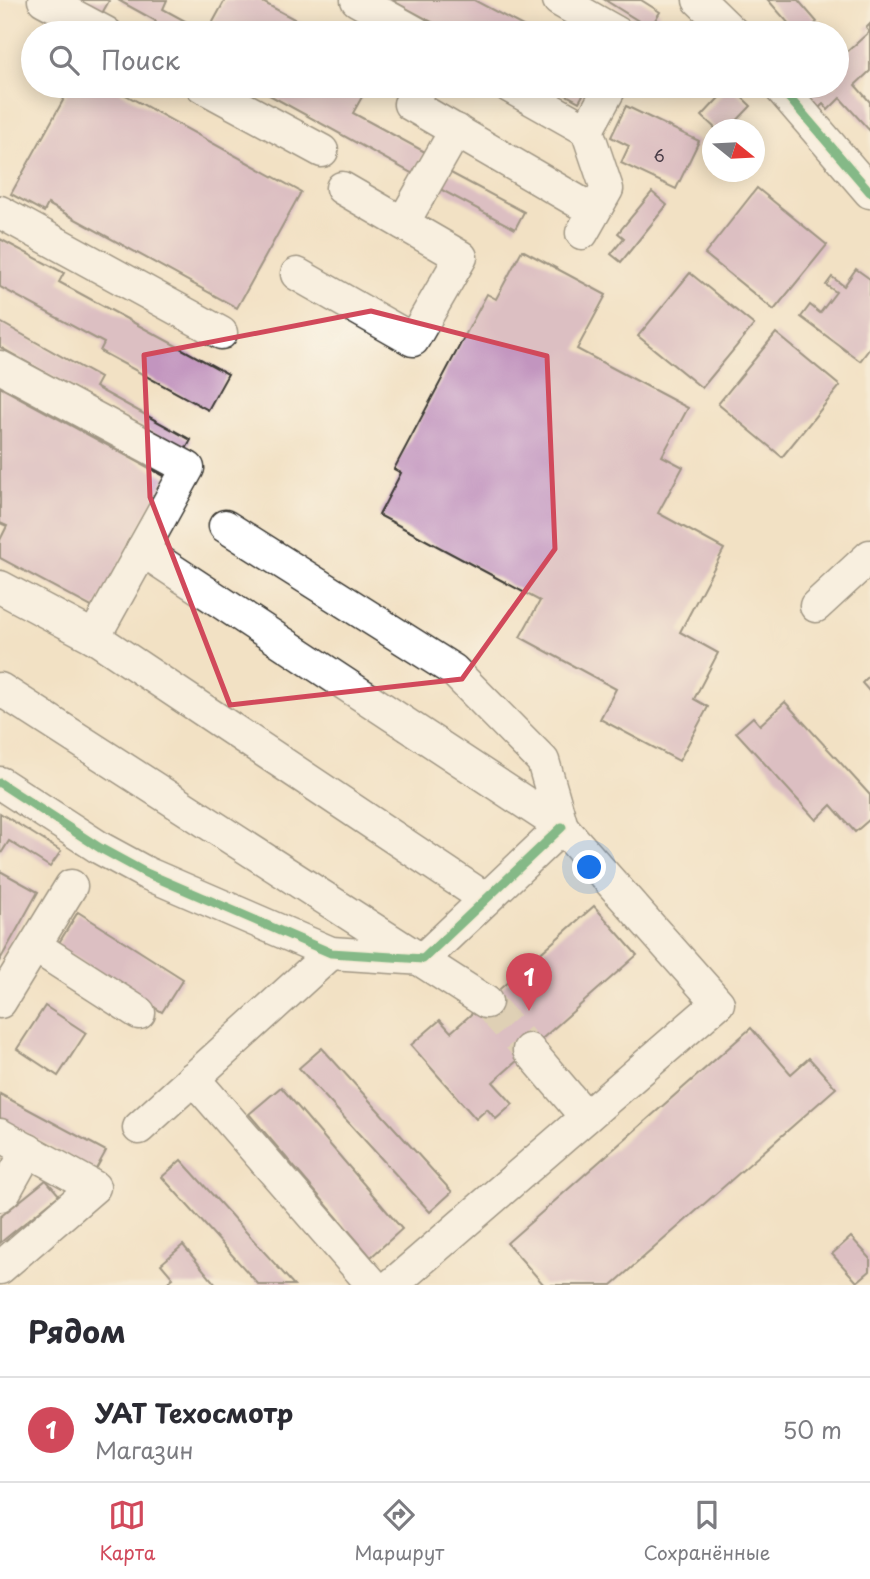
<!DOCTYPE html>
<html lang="ru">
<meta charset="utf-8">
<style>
body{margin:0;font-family:"Playpen Sans",sans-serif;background:#f7f7f7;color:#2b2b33}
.compass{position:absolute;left:702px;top:119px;width:63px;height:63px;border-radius:50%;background:#fff;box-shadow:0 4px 18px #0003;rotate:108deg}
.you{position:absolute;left:590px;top:868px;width:24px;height:24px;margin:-18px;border:5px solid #fff;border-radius:50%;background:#1a73e8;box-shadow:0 0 0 10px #1a73e833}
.badge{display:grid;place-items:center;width:46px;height:46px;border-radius:50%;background:#d1495b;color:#fff;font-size:23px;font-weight:700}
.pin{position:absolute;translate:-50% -58px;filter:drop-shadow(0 2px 4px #0008)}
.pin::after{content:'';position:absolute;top:37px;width:24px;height:21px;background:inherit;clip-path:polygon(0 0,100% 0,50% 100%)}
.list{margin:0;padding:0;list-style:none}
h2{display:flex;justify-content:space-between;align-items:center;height:91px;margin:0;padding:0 28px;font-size:30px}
h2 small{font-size:23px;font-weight:400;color:#7c7c81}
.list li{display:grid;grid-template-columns:46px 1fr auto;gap:21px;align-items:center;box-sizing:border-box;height:105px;padding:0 28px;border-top:2px solid #e1e1e2}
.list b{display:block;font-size:26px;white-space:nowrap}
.list p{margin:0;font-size:23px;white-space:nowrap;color:#7c7c81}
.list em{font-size:23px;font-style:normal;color:#7c7c81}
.icon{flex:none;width:38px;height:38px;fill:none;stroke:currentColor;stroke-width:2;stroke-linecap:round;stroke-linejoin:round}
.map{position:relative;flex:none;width:870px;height:1285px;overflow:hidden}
.search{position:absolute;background:#fff;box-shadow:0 4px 18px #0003;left:21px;right:21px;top:21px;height:77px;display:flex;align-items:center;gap:18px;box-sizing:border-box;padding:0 24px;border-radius:38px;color:#7c7c81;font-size:26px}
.sheet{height:196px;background:#fff}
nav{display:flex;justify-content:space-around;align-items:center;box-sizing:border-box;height:98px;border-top:2px solid #e1e1e2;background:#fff;font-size:19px;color:#7c7c81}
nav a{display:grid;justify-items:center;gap:4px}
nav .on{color:#d1495b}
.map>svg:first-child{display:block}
.building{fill:#c295bf}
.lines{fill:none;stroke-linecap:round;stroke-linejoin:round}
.minor-tunnel{stroke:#c7baa2;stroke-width:32;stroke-dasharray:32 16;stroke-linecap:butt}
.minor-casing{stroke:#3c3a35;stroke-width:35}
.minor{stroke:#fff;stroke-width:32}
.cycleway-casing{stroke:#fbf7ec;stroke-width:13}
.cycleway{stroke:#00873e;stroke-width:9}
.marked{fill:none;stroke:#d1495b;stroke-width:5;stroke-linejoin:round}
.labels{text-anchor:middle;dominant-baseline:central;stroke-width:7;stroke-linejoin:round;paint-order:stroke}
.number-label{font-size:16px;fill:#463a45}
</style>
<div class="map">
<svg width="870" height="1285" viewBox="0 0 870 1285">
<rect width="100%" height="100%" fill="#fbf7ec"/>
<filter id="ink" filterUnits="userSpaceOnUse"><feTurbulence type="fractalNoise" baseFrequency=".0143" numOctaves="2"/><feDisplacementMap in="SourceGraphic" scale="14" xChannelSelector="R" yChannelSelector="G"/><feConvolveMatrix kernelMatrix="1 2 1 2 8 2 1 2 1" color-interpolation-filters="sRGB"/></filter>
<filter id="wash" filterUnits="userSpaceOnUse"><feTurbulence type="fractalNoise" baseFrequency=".00686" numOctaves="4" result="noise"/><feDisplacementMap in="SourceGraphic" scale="28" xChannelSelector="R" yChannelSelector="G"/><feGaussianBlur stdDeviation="1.57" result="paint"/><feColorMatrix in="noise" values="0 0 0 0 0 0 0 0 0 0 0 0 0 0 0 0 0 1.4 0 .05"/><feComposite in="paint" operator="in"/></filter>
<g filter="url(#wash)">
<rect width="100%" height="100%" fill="#f2e1c4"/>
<g id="blocks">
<g class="building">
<polygon points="82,0 107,0 109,1 101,15 80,4"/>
<polygon points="118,0 167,0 163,9 207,33 157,33 151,30 156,21"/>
<polygon points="225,0 259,0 320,33 207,33"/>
<polygon points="391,0 474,0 536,33 452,33"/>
<polygon points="605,0 641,0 660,12 650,28"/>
<polygon points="768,0 798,0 817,22 805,33 797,33"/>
<polygon points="689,24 697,33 678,33"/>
<polygon points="870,24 870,71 855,85 870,102 870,131 840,98 828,110 823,104 819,108 808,95 811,92 807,88 837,86 837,61 869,32 866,28"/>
<polygon points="71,86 116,86 115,89 301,192 237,308 48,204 44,212 11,194"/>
<polygon points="253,86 368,86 353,113 425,152 413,174"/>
<polygon points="550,86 588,86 579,102"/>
<polygon points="730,86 751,106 728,130 717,130 702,116"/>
<polygon points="626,106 699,141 676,189 621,163 629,146 611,137"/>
<polygon points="449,172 524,212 515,229 440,189"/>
<polygon points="757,188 827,245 774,310 705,254"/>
<polygon points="652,192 667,205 621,262 611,254 624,238 618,233"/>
<polygon points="0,239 64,273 59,282 228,374 208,410 100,351 104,343 0,287"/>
<polygon points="522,250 606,295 577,349 688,408 662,456 683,467 658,513 724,549 680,632 718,653 694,699 708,707 679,761 600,719 616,689 520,637 540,601 379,515 401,473 394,469 487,294 496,299"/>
<polygon points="856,269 870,279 870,348 860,361 801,317 810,305 820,313 836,292 826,285 832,277 844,286"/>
<polygon points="690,273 754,325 702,388 638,336"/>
<polygon points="0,322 100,378 95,387 191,440 185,451 0,347"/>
<polygon points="776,333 840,386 782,457 718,404"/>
<polygon points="0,387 166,477 95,609 0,558 0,540 7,526 0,523"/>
<polygon points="870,675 870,692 862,683"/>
<polygon points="785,702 870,795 870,819 855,832 831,805 816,820 736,732 753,717 760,725"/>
<polygon points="0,813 61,851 50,867 9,841 0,855"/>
<polygon points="0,871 38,892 0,960"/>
<polygon points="594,906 637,955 493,1082 513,1104 496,1119 487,1109 476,1119 411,1045 440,1020 451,1032"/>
<polygon points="78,912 183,979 162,1012 57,946"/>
<polygon points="45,1006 86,1033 58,1076 17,1049"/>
<polygon points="751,1028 791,1074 809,1058 836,1088 612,1285 544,1285 507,1243"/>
<polygon points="322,1048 452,1192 430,1212 299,1068"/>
<polygon points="281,1087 402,1229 371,1257 249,1114"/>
<polygon points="0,1094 106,1151 95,1171 0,1119"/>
<polygon points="181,1160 294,1285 259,1285 162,1177"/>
<polygon points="46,1180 59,1195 0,1243 0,1217"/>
<polygon points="851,1237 870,1258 870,1271 857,1282 832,1254"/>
<polygon points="183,1245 216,1285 164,1285 173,1278 161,1264"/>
</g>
</g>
</g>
<g filter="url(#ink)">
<use href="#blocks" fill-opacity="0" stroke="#3c3a35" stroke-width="2"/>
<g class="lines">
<polyline class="minor-tunnel" points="486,1002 529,1050"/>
<g class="minor-casing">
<g id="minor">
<polyline points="44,0 106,33"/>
<polyline points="357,0 416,33"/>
<polyline points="559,0 617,33"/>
<polyline points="699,0 733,33"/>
<polyline points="202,86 322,151"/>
<polyline points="421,86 410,104 594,211"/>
<polyline points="509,86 587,130 611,86"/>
<polyline points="779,86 870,192"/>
<polyline points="0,212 221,333"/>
<polyline points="403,223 456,130"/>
<polyline points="582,233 607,189 587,130"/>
<polyline points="297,274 413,340 461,257 342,188"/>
<polyline points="0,367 188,468 94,637"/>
<polyline points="225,526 453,670 543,761 562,827"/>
<polyline points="142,550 562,827 718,1003 392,1285"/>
<polyline points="0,587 94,637 486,899"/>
<polyline points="816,606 870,556"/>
<polyline points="0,689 486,1002"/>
<polyline points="0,783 100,848 146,873 331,953 423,959 562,827"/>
<polyline points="35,946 139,1013"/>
<polyline points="0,1002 71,886"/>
<polyline points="529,1050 586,1117"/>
<polyline points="193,1078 373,1285"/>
<polyline points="139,1128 331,953"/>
<polyline points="0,1135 94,1187 0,1268"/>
<polyline points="0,1195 5,1191 28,1150"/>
</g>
</g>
<use href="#minor" class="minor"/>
<g class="cycleway-casing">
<g id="cycleway">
<polyline points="779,86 870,192"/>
<polyline points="0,783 100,848 146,873 331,953 423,959 562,827"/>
</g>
</g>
<use href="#cycleway" class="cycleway"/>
</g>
</g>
<path d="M0 0H870V1285H0ZM 371,311 L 547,356 L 555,549 L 462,679 L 230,705 L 150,497 L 144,355 Z" fill="#f2e1c4" fill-opacity=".55" fill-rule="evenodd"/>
<path class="marked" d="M 371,311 L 547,356 L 555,549 L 462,679 L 230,705 L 150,497 L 144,355 Z"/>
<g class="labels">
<g class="number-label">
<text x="659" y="155">6</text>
</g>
</g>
</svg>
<svg class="compass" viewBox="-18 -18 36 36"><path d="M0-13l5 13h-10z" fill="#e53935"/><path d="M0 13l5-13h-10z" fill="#7c7c81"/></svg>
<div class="you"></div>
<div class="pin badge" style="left:529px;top:1011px">1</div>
<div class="search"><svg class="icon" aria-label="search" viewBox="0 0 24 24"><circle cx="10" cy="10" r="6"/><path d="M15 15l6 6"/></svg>Поиск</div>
</div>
<section class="sheet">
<h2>Рядом<small></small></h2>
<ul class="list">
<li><span class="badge">1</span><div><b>УАТ Техосмотр</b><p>Магазин</p></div><em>50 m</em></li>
</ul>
</section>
<nav>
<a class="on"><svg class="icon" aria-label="map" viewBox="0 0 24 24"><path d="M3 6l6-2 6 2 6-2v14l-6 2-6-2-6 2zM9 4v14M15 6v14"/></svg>Карта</a>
<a><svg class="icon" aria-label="directions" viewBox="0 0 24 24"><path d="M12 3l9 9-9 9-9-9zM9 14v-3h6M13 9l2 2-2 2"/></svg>Маршрут</a>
<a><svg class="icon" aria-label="saved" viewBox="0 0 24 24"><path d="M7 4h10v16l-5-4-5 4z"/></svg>Сохранённые</a>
</nav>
